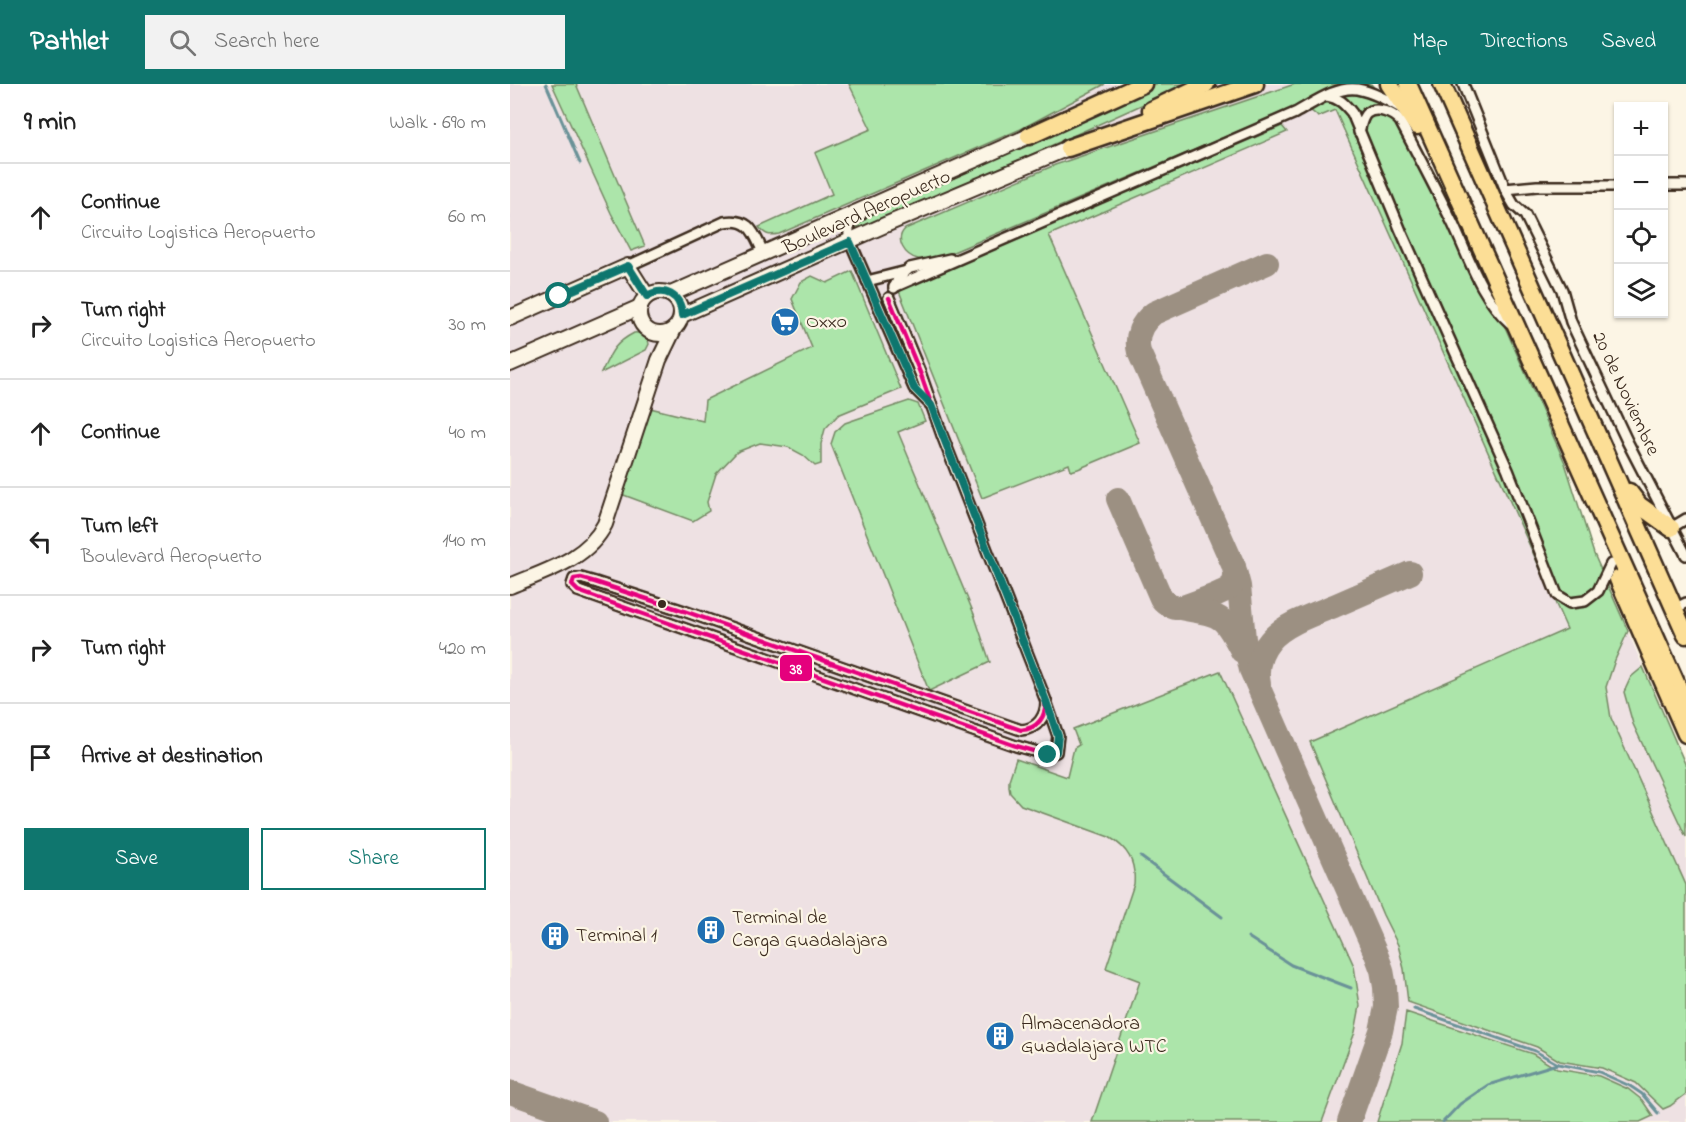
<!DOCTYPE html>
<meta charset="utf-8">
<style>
body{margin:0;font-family:"Indie Flower",sans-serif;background:#f2f2f2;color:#222}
.controls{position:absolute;right:18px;top:18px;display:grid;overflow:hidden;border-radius:0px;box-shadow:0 2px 4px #0004}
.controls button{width:54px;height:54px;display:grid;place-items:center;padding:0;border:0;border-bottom:2px solid #e0e0e0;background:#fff;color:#222;font:30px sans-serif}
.stop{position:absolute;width:18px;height:18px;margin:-14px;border:4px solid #0f766e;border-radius:50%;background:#fff}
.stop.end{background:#0f766e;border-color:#fff;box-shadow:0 2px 6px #0008}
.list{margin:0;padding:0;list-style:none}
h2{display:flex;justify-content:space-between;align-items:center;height:78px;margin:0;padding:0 24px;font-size:26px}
h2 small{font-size:20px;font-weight:400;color:#767676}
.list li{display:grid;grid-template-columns:39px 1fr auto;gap:18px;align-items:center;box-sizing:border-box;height:108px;padding:0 24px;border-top:2px solid #e0e0e0}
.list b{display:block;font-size:22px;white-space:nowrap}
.list p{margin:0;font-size:20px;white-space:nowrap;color:#767676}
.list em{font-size:20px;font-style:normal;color:#767676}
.actions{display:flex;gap:12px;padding:18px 24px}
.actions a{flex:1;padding:14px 0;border:2px solid #0f766e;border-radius:0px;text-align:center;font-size:21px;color:#0f766e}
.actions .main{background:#0f766e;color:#fff}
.icon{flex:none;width:33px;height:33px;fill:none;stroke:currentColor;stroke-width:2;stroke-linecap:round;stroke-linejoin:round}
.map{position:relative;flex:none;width:1176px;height:1038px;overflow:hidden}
header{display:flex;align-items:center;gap:36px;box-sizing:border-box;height:84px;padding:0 30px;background:#0f766e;color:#fff}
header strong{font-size:28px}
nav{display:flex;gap:33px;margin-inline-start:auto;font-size:21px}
.search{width:420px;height:54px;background:#f2f2f2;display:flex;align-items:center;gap:15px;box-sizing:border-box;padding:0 21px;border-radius:0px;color:#767676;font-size:22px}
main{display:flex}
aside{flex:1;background:#fff}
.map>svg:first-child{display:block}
.built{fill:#eee1e3}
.green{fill:#ace5aa;stroke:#748864;stroke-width:1.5}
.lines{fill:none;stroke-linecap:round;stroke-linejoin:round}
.stream{stroke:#6a9298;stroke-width:3}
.taxiway{stroke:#9c9082;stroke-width:24}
.street-casing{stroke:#3b2a1e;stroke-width:14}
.secondary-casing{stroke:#3b2a1e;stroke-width:18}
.highway-casing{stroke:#3b2a1e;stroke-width:21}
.street{stroke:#fcf5e5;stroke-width:9}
.secondary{stroke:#fcf5e5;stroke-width:14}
.highway{stroke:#fcde96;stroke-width:16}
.bus-1-casing{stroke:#fcf5e5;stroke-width:9}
.bus-1{stroke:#e5007d;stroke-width:4.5}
.route{stroke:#0f766e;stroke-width:8}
.bus-dot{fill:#3b2a1e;stroke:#fcf5e5;stroke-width:2}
.labels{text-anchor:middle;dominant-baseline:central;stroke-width:4.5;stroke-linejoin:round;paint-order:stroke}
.street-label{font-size:20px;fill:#3b2a1e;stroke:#fcf5e5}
.poi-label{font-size:20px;fill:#3b2a1e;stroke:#fcf5e5;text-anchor:start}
.line-badge{stroke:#fcf5e5;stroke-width:2}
.badge-label{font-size:16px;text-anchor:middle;font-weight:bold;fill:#fff}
</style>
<header>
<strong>Pathlet</strong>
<div class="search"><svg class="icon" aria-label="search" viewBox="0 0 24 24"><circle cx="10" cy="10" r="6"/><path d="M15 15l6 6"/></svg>Search here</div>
<nav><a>Map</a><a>Directions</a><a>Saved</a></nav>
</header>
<main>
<aside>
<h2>9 min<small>Walk · 690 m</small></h2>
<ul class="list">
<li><svg class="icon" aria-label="ahead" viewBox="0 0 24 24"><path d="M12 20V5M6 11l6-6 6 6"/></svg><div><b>Continue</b><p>Circuito Logistica Aeropuerto</p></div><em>60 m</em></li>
<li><svg class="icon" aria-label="right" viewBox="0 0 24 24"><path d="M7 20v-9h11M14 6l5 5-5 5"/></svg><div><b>Turn right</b><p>Circuito Logistica Aeropuerto</p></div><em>30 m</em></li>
<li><svg class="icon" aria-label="ahead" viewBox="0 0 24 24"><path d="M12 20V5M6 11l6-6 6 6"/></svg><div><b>Continue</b></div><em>40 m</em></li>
<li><svg class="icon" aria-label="left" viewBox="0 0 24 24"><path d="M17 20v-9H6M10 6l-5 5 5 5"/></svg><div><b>Turn left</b><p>Boulevard Aeropuerto</p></div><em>140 m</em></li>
<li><svg class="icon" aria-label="right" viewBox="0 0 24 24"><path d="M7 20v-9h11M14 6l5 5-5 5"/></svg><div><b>Turn right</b></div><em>420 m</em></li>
<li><svg class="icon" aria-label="arrive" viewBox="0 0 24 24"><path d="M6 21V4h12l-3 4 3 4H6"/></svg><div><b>Arrive at destination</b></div></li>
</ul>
<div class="actions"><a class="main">Save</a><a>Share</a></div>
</aside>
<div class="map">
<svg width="1176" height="1038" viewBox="0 0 1176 1038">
<rect width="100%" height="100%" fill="#fcf5e5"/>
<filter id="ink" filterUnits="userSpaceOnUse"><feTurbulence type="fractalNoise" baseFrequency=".0167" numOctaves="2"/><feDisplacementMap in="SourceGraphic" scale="12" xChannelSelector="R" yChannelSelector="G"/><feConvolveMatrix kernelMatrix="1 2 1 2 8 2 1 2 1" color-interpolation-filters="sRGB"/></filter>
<g filter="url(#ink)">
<polygon class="built" points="0,0 861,0 864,2 904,52 939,116 1055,379 1084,470 1176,682 1176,1038 0,1038"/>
<g class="green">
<polygon points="42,0 66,0 135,162 121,167 101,129"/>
<path d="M 339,0 L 595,0 L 511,45 L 269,150 C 259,152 255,151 249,143 L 322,110 L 305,69 L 361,45 Z"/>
<path d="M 642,0 L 678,0 L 345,150 C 343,144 344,141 348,137 L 462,86 L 471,76 Z"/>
<path d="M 785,0 L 861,0 L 904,52 L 939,116 L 1055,379 L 1084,470 L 1118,547 L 1105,576 L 1096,603 L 1101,634 L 1176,801 L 1176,1010 L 1160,1022 L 1153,1025 L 1126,999 L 1092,984 L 1050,977 L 1027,963 L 898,918 L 894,885 L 888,861 L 873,831 L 800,658 L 1057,545 L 825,26 L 808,33 C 800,24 792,22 781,25 L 429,174 C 422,175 415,177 408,175 C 395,172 384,156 395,145 L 545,81 Z"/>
<polygon points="772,42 777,48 539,151 630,359 568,385 561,387 559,380 472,414 385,197 402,187 415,190 429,188"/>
<polygon points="342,187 391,305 328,331 315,345 311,360 311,380 305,382 293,371 278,363 250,359 227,368 206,390 197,418 199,427 183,437 111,410 140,324 193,337 195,316 302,264 282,215 291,198 302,192 317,199"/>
<path d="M 124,249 C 131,248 138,253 139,260 L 136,266 L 91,289 C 101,269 103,260 124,249 Z"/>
<polygon points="399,317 408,320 415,337 388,348 464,530 480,578 419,607 321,360 325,348 335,339"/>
<polygon points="1133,583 1176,682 1176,753 1123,640 1114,608 1121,593"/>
<path d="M 710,587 L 844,882 L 850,922 L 845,948 L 812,1038 L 582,1038 L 630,897 L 596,884 L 624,800 C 626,778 618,764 599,753 L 511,721 L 500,709 L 499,703 L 499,696 L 506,675 L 557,693 L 564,664 L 569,661 L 563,645 Z"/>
<polygon points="896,928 1023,970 1047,985 1089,992 1118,1005 1132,1016 1143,1032 1130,1038 867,1038 892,959"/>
</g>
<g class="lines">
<g class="stream">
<polyline points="36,0 70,79"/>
<polyline points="631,773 712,833"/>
<polyline points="738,853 781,881 841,904"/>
<polyline points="904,925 1025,967 1048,980 1089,988 1120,1002 1132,1010 1148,1029"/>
<polyline points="933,1038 950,1020 978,1001 1047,980"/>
</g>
<g class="taxiway">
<path d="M 757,179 L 644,229 C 631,239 625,252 629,268 L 724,483 L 729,502 L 734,555 L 741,586 L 866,870 L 872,886 L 875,903 L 876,923 L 871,947 L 839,1038"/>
<path d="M 608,415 L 651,514 C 657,522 664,524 673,523 C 683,519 716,509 722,501 C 726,496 725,489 724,483"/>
<path d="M 670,524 C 711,532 712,528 732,567"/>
<path d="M 749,600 C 746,585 750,569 760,557 C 774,540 804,530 824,522 C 849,511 875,500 900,489"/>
<polyline points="0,1008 85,1038"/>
</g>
<g class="street-casing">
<g id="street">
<polyline points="953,0 997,109 1004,121 1015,131 1052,206 1061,238 1117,357 1176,471"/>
<path d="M 817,12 C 829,14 834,19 842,29 L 891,147 L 998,386 L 1047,511 L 1060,519 L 1075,517 L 1088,507 L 1101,480"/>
<path d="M 849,48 C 851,41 852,33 857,29 C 867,22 883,29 890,37 C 908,71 926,105 943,140 C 959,174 971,213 1000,239"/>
<polyline points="1154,101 1176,101"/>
<polyline points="995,105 1027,102 1108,102"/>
<path d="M 351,131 C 339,137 337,145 340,157 L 404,304 L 420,320"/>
<path d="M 118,182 L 214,138 C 241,133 244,150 254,170"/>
<polyline points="357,197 393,188"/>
<path d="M 384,203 L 785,29 C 802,20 826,2 847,5 C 863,8 877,16 891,24"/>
<polyline points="384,204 389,193 400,184 440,175"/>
<path d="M 379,214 L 411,291 L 432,351 L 536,617 L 548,652 L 546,668 L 538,671 L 506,662 L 68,507 L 62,501 L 64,495 L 71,494 L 85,498 L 174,527 L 511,646 C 528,645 536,632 536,617"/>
<polyline points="1161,444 1176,435"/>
<polyline points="1164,525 1176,519"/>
</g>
</g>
<g class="secondary-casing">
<g id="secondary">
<circle cx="150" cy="229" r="21"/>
<polyline points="161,210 519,52"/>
<polyline points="172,231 375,141 558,64"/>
<polyline points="0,234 118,182 137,212"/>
<polyline points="0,280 130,223"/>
<path d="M 0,502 C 35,487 77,476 95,440 L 149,276 L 164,245"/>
</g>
</g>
<g class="highway-casing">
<g id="highway">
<polyline points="879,0 907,42"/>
<polyline points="898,0 1176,621"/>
<polyline points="932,0 1176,551"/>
<polyline points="641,26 696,0"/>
<polyline points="519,52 633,0"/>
<polyline points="558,64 745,0"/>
<polyline points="1119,408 1129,421 1161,444"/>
<polyline points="1108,495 1176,650"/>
</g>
</g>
<use href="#street" class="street"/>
<use href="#secondary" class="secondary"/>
<use href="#highway" class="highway"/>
<g class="bus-1-casing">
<path id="bus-1" d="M 379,214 L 411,291 L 432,351 L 536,617 L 548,652 L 546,668 L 538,671 L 506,662 L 68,507 L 62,501 L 64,495 L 71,494 L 85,498 L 174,527 L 511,646 C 528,645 536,632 536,617"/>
</g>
<use href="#bus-1" class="bus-1"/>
</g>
</g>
<g class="lines" filter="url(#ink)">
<path class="route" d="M 49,212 L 118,182 L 137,212 C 154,202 171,211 172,231 L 340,158 L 404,304 L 421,321 L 536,617 L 548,652 L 546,668 L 538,671"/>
</g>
<defs>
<g id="supermarket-disc" transform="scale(1.5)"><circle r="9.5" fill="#1f6fb2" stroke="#fcf5e5"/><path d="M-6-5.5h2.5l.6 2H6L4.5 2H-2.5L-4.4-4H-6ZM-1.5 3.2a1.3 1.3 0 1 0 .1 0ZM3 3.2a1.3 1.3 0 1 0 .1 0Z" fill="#fff"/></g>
<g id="building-disc" transform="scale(1.5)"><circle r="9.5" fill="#1f6fb2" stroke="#fcf5e5"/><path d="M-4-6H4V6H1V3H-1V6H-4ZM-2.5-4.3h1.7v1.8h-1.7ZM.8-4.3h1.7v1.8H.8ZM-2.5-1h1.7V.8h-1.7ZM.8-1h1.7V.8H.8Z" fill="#fff"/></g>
</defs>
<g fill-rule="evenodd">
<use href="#supermarket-disc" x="275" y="238"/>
<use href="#building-disc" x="201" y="846"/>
<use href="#building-disc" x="45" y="852"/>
<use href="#building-disc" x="490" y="952"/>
</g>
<circle class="bus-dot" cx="152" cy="520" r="5"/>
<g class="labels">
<g class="street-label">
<text transform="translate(357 129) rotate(-24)">Boulevard Aeropuerto</text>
<text transform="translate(1115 310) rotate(65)">20 de Noviembre</text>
</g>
<g class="poi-label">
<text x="296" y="238">Oxxo</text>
<text x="222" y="834">Terminal de<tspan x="222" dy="23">Carga Guadalajara</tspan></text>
<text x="66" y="852">Terminal 1</text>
<text x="511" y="940">Almacenadora<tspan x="511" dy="23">Guadalajara WTC</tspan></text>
</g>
</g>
<rect class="line-badge" x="269" y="570" width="34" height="28" rx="6" fill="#e5007d"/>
<g class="badge-label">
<text x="286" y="590">38</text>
</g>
</svg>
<div class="controls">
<button>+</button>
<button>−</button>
<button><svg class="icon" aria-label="locate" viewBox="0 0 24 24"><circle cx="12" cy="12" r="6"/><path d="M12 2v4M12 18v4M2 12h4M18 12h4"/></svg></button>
<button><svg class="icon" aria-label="layers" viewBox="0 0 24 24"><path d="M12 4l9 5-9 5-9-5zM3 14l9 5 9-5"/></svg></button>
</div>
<div class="stop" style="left:49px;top:212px"></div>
<div class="stop end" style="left:538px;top:671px"></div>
</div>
</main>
